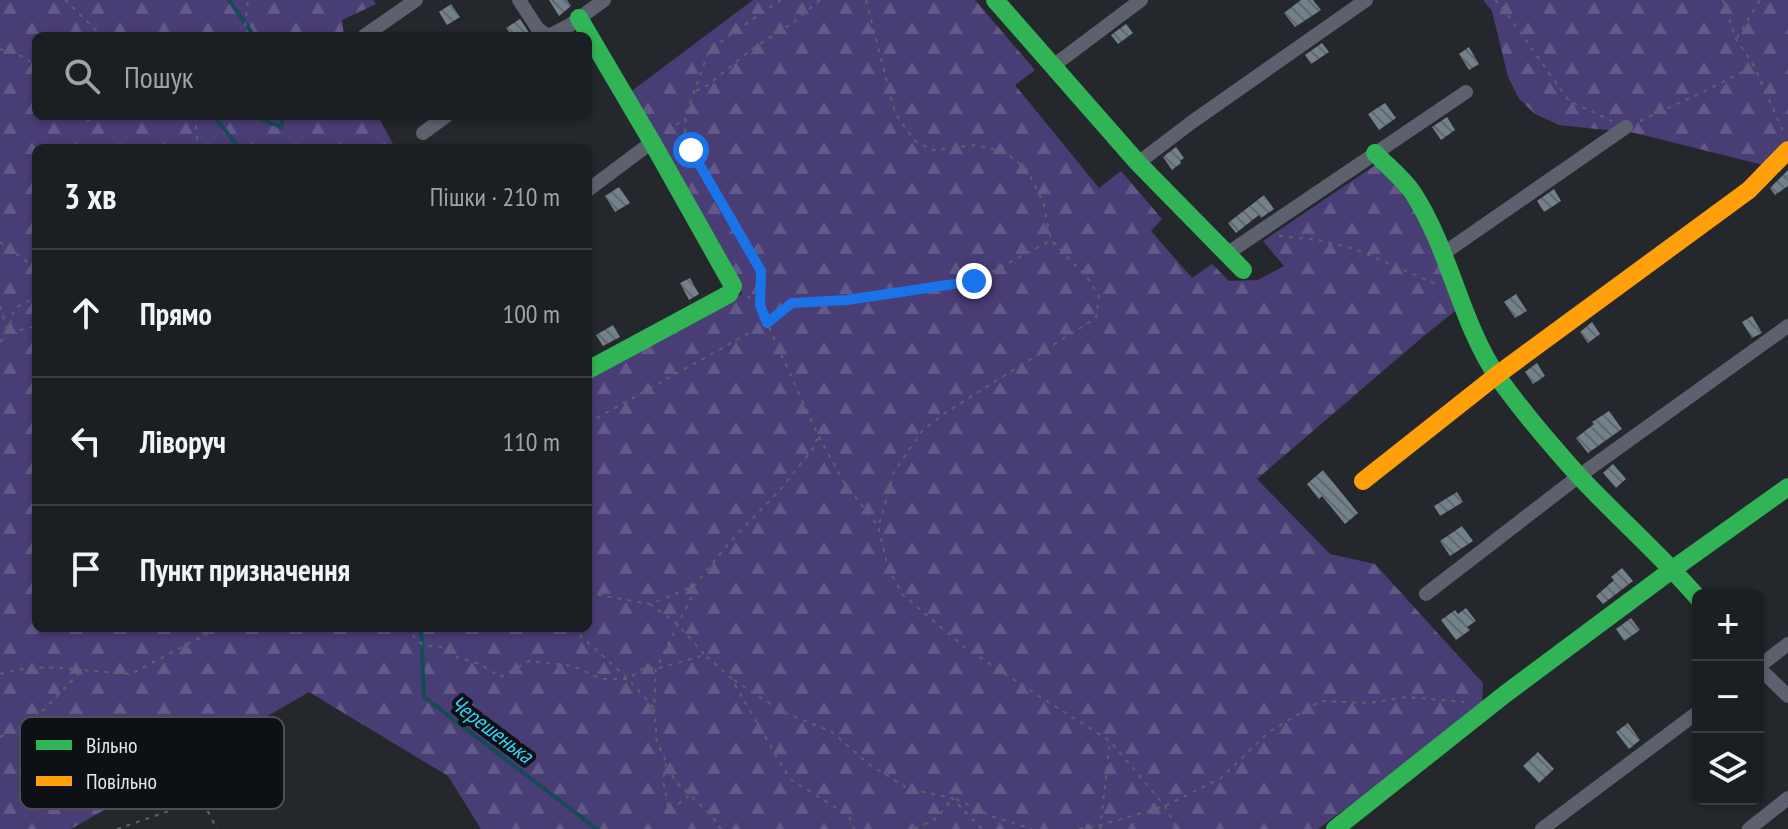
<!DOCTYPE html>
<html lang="uk">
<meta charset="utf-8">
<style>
body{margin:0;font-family:"PT Sans Narrow",sans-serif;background:#24272a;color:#f1f3f6}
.controls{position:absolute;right:24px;bottom:24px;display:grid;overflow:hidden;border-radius:12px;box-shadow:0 2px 6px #0004}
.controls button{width:72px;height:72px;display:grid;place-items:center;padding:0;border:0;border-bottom:2px solid #393c40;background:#1b1e22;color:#f1f3f6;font:40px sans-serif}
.stop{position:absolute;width:24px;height:24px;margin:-18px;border:6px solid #1a73e8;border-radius:50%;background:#fff}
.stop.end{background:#1a73e8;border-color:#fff;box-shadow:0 2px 8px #0008}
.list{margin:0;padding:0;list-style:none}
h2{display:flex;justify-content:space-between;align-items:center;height:104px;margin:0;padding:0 32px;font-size:34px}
h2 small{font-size:26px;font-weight:400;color:#a0a2a5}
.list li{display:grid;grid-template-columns:52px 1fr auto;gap:24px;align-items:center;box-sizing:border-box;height:128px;padding:0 32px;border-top:2px solid #393c40}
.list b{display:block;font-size:30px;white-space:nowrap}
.list em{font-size:26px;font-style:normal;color:#a0a2a5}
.icon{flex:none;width:44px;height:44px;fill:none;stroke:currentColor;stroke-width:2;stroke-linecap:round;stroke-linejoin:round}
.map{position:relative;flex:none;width:1788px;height:829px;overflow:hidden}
.search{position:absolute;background:#1b1e22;box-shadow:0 2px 6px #0004;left:32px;top:32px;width:560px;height:88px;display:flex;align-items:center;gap:20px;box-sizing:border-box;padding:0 28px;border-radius:12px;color:#a0a2a5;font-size:30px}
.panel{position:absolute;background:#1b1e22;box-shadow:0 2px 6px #0004;left:32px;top:144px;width:560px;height:488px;border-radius:12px}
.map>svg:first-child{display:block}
.forest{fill:url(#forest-firs)}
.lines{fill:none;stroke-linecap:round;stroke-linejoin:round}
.stream{stroke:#144b57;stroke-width:4}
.building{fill:url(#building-back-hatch)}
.path{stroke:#5d616a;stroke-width:2;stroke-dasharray:4 6;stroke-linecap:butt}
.street{stroke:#5d616e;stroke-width:14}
.fast{stroke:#30b455;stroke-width:18}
.slow{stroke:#ff9f0a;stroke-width:18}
.route{stroke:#1a73e8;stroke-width:10}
.labels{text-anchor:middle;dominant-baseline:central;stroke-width:8;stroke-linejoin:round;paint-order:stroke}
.water-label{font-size:22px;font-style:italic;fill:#31d5f6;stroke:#0d1014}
.key{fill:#0d1014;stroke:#4c5055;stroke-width:2}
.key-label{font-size:22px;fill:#e0e6ec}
</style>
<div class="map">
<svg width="1788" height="829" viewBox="0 0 1788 829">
<defs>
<pattern id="forest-firs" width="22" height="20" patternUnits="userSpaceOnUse" patternTransform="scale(2)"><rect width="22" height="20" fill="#493d75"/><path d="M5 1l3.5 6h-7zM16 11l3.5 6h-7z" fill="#635989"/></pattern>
<pattern id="building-back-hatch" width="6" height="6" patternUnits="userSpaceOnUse" patternTransform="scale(2)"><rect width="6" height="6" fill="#73818a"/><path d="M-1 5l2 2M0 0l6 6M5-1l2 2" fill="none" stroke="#60696f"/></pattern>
</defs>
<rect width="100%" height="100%" fill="#24282d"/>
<g class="forest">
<polygon points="0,0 373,0 376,4 342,20 344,36 36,36 36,116 378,116 393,144 380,148 36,148 36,628 588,628 588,372 742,294 629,93 753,0 975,0 1035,70 1015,85 1099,188 1121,171 1162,219 1151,231 1192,278 1212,264 1229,281 1258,280 1284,266 1263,241 1377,164 1394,182 1426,228 1455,311 1425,335 1257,479 1330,554 1375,564 1483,683 1482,708 1318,829 481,829 448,776 309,692 71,829 0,829"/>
<polygon points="1483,0 1788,0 1788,142 1767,166 1635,133 1559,125 1535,114 1519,99 1508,77 1492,11"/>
</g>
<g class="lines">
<g class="stream">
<polyline points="229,0 254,36"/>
<polyline points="214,116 239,148"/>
<polyline points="253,116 281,127 283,116"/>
<polyline points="421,628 424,697 597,829"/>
</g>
</g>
<g class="building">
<polygon points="549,0 567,0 571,6 559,16"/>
<polygon points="1301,0 1313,0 1321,10 1295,27 1284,13"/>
<polygon points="451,4 460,17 447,25 439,12"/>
<polygon points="520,19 530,34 531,36 512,36 506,28"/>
<polygon points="1126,24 1133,33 1118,44 1111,35"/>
<polygon points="1322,43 1329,52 1311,64 1305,55"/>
<polygon points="1469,47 1479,64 1469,70 1459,54"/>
<polygon points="1385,103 1396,118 1379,130 1368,114"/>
<polygon points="1447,117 1455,130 1441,140 1432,127"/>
<polygon points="1176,147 1184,158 1180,161 1181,163 1172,170 1163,157"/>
<polygon points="1788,170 1788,186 1775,195 1770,188"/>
<polygon points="619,187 630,203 615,212 605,196"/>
<polygon points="1554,189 1561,201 1544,212 1537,201"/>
<polygon points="1264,195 1274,209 1261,218 1259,215 1236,233 1228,223"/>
<polygon points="690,278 699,294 689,300 680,283"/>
<polygon points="1516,294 1527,311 1515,318 1504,302"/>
<polygon points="1752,316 1762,333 1752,338 1742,322"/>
<polygon points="1592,322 1600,334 1588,343 1580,332"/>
<polygon points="613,325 620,337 603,346 596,335"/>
<polygon points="1537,363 1545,376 1533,384 1525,372"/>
<polygon points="1609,411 1622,429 1588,453 1576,438 1594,424 1592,422"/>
<polygon points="1613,464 1626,479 1616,488 1603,473"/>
<polygon points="1323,470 1358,513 1345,524 1322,496 1319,499 1307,484"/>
<polygon points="1457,492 1463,502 1440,516 1434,506"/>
<polygon points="1462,526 1473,541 1450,556 1440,541"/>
<polygon points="1622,568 1633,581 1603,604 1596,596 1614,580 1611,577"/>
<polygon points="1466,608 1476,621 1467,627 1470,630 1456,640 1441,620 1455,610 1458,614"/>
<polygon points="1631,618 1640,630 1624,641 1616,629"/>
<polygon points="1628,723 1640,740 1629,749 1616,732"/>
<polygon points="1538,752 1554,769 1539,783 1523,766"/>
</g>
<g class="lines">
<g class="path">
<polyline points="65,0 102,36"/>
<polyline points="781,0 728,36 708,53 686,114 685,132 691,150 761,271 760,305 767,323 818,435 845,484 878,526 888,568 903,595 963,646 1023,686 1110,741 1165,806 1177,829"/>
<polyline points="866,0 895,113 915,141 932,150 977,145 1006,153 1027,170 1043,202 1051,240 1087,277 1099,296 1096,318 945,413 922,431 894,472 879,525"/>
<polyline points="1495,0 1505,11 1569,101 1612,121"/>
<polyline points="1723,0 1736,39 1754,66 1783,131"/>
<polyline points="244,36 248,0"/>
<polyline points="1737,38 1760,0"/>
<polyline points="0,49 27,58 36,72"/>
<polyline points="696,91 708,85 752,49 794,22 820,0"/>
<polyline points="78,116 88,121 102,116"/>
<polyline points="195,116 198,148"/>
<polyline points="1640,121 1705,91 1754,66"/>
<polyline points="668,131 685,118"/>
<polyline points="1279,236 1319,240 1355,249 1436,284"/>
<polyline points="0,242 36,268"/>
<polyline points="747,296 760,305"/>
<polyline points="0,306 8,333 36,326"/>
<path d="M 0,342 C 20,321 0,308 36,299"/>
<polyline points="588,423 767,323 792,303 847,300 974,281 1050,241"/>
<polyline points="694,587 692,596 656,669 654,708 657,742 675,781 711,815 721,829"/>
<polyline points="588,593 650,604 694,586 729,543 781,489 814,447 818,437"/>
<polyline points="650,604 677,624 704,654"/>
<polyline points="405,628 423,645 442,647 457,657 480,664 500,677 529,661 573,666 602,679 628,679 645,667 656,669 705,655 731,678 790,779 849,816 854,829"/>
<polyline points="572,628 628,679 654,708"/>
<path d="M 0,674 C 30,666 52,666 82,670"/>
<polyline points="734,680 783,712 832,732 870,765 909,789 952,798 982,829"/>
<polyline points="0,737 33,721 82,670 131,674 218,628"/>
<polyline points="666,763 663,780 669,811 689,796"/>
<polyline points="956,799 994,817 1032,829"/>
<polyline points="117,829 198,801 205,806 217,829"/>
<polyline points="915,829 937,818 951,800"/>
<polyline points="1079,829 1101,825 1165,806 1221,778 1269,732 1320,701 1370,703 1407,697 1464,702"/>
<polyline points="1100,829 1110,742"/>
</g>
<g class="street">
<polyline points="519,0 538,29 548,36"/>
<polyline points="364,36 416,0"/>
<polyline points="549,36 570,25 604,0"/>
<polyline points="1053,66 1141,0"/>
<polyline points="423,133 446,116"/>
<polyline points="1138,163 1192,122 1366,0"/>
<polyline points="588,190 652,142"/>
<polyline points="1228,253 1466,92"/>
<polyline points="1444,253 1626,127"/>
<polyline points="1426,594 1579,476 1788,326"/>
<polyline points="1758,667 1788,696"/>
<polyline points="1758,667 1788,644"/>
<polyline points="1542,829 1698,712"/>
<polyline points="1749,829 1788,798"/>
</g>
<g class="fast">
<polyline points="995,0 1138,163 1243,270"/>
<polyline points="579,18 652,142 733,286 729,294 588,370"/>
<path d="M 1375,153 C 1387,166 1403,178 1413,193 C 1450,250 1460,321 1497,376 C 1522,411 1550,444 1578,475 C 1617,517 1661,555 1698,598"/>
<polyline points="1335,829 1504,695 1673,569 1788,487"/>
</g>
<polyline class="slow" points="1363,481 1497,375 1749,190 1788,150"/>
</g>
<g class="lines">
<polyline class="route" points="691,150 761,271 760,305 767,323 792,303 847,300 974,281"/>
</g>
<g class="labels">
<g class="water-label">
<text transform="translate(492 729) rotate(37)">Черешенька</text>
</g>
</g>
<rect x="20" y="717" width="264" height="92" rx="12" class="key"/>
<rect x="36" y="740" width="36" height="10" fill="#30b455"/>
<rect x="36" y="776" width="36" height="10" fill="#ff9f0a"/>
<g class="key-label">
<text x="86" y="753">Вільно</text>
<text x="86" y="789">Повільно</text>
</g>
</svg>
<div class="controls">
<button>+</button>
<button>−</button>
<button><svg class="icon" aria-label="layers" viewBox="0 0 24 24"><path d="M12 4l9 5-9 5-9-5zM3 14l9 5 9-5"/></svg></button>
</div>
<div class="stop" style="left:691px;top:150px"></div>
<div class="stop end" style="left:974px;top:281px"></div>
<div class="search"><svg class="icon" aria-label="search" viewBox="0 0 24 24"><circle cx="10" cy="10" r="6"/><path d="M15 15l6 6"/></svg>Пошук</div>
<section class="panel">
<h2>3 хв<small>Пішки · 210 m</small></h2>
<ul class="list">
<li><svg class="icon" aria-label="ahead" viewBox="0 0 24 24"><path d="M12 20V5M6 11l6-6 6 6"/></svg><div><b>Прямо</b></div><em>100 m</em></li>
<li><svg class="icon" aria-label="left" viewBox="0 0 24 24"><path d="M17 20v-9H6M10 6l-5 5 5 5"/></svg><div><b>Ліворуч</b></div><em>110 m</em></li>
<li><svg class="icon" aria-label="arrive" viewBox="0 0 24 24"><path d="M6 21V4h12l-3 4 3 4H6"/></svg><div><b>Пункт призначення</b></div></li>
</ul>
</section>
</div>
